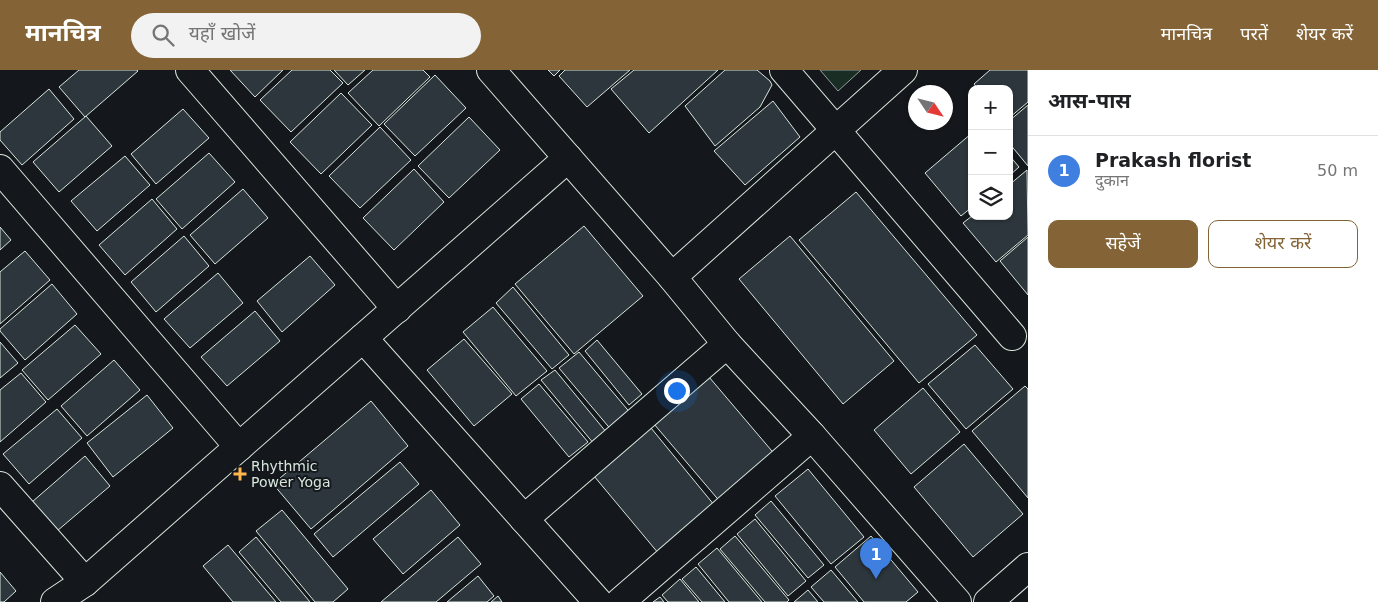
<!DOCTYPE html>
<html lang="hi">
<meta charset="utf-8">
<style>
body{margin:0;font-family:"DejaVu Sans","Noto Sans Devanagari",sans-serif;background:#f2f2f2;color:#202124}
.controls{position:absolute;right:15px;top:15px;display:grid;overflow:hidden;border-radius:10px;box-shadow:0 1px 4px #0004}
.controls button{width:45px;height:45px;display:grid;place-items:center;padding:0;border:0;border-bottom:1px solid #e0e0e0;background:#fff;color:#202124;font:25px sans-serif}
.compass{position:absolute;left:908px;top:15px;width:45px;height:45px;border-radius:50%;background:#fff;box-shadow:0 1px 4px #0004;rotate:125deg}
.you{position:absolute;left:676px;top:320px;width:18px;height:18px;margin:-12px;border:4px solid #fff;border-radius:50%;background:#1a73e8;box-shadow:0 0 0 8px #1a73e833}
.badge{display:grid;place-items:center;width:32px;height:32px;border-radius:50%;background:#846436;color:#fff;font-size:16px;font-weight:700}
.pin{position:absolute;translate:-50% -41px;filter:drop-shadow(0 1px 2px #0008)}
.pin::after{content:'';position:absolute;top:26px;width:18px;height:15px;background:inherit;clip-path:polygon(0 0,100% 0,50% 100%)}
.list{margin:0;padding:0;list-style:none}
h2{display:flex;justify-content:space-between;align-items:center;height:65px;margin:0;padding:0 20px;font-size:21px}
h2 small{font-size:16px;font-weight:400;color:#757577}
.list li{display:grid;grid-template-columns:32px 1fr auto;gap:15px;align-items:center;box-sizing:border-box;height:70px;padding:0 20px;border-top:1px solid #e0e0e0}
.list b{display:block;font-size:19px;white-space:nowrap}
.list p{margin:0;font-size:16px;white-space:nowrap;color:#757577}
.list em{font-size:16px;font-style:normal;color:#757577}
.actions{display:flex;gap:10px;padding:15px 20px}
.actions a{flex:1;padding:11px 0;border:1px solid #846436;border-radius:10px;text-align:center;font-size:18px;color:#846436}
.actions .main{background:#846436;color:#fff}
.icon{flex:none;width:28px;height:28px;fill:none;stroke:currentColor;stroke-width:2;stroke-linecap:round;stroke-linejoin:round}
.map{position:relative;flex:none;width:1028px;height:532px;overflow:hidden}
header{display:flex;align-items:center;gap:30px;box-sizing:border-box;height:70px;padding:0 25px;background:#846436;color:#fff}
header strong{font-size:24px}
nav{display:flex;gap:28px;margin-inline-start:auto;font-size:18px}
.search{width:350px;height:45px;background:#f2f2f2;display:flex;align-items:center;gap:12px;box-sizing:border-box;padding:0 18px;border-radius:28px;color:#757577;font-size:19px}
main{display:flex}
aside{flex:1;background:#fff}
.map>svg:first-child{display:block}
.green{fill:#1a2d24;stroke:#939e99}
.building{fill:#2c363c;stroke:#d8e6dc}
.lines{fill:none;stroke-linecap:round;stroke-linejoin:round}
.minor-casing{stroke:#d8e6dc;stroke-width:30}
.tertiary-casing{stroke:#d8e6dc;stroke-width:30}
.minor{stroke:#14181c;stroke-width:28}
.tertiary{stroke:#14181c;stroke-width:28}
.poi-dot{fill:#ffb74d;stroke:#14181c;stroke-width:2}
.labels{text-anchor:middle;dominant-baseline:central;stroke-width:4;stroke-linejoin:round;paint-order:stroke}
.poi-label{font-size:14px;fill:#d8e6dc;stroke:#14181c;text-anchor:start}
</style>
<header>
<strong>मानचित्र</strong>
<div class="search"><svg class="icon" aria-label="search" viewBox="0 0 24 24"><circle cx="10" cy="10" r="6"/><path d="M15 15l6 6"/></svg>यहाँ खोजें</div>
<nav><a>मानचित्र</a><a>परतें</a><a>शेयर करें</a></nav>
</header>
<main>
<div class="map">
<svg width="1028" height="532" viewBox="0 0 1028 532">
<rect width="100%" height="100%" fill="#14181c"/>
<polygon class="green" points="820,0 861,0 838,21"/>
<g class="building">
<polygon points="79,0 137,0 138,1 85,47 59,17"/>
<polygon points="230,0 283,0 255,27"/>
<polygon points="292,0 330,0 343,13 291,62 260,30"/>
<polygon points="334,0 365,0 348,15"/>
<polygon points="373,0 423,0 430,7 379,56 348,23"/>
<polygon points="548,0 560,0 554,6"/>
<polygon points="565,0 630,0 587,37 559,6"/>
<polygon points="634,0 718,0 649,63 611,19"/>
<polygon points="725,0 757,0 770,11 772,15 760,37 715,76 685,36"/>
<polygon points="990,0 1028,0 1028,32 1009,48 1009,19 978,19 974,14"/>
<polygon points="435,5 466,38 415,86 384,54"/>
<polygon points="49,19 74,49 22,95 0,70 0,62"/>
<polygon points="341,23 372,55 321,104 290,72"/>
<polygon points="773,31 800,67 745,115 714,81"/>
<polygon points="1028,35 1028,96 1009,73 1009,51"/>
<polygon points="183,39 209,68 156,114 131,84"/>
<polygon points="86,46 112,76 59,122 33,92"/>
<polygon points="469,47 500,80 449,128 418,96"/>
<polygon points="380,57 411,90 360,138 329,106"/>
<polygon points="972,63 972,137 961,146 925,103"/>
<polygon points="209,83 235,112 182,159 156,129"/>
<polygon points="1009,85 1019,97 1009,106"/>
<polygon points="125,86 150,115 97,161 71,131"/>
<polygon points="414,99 444,132 394,180 363,148"/>
<polygon points="1027,100 1028,165 996,192 963,153 972,146 1009,146 1009,115"/>
<polygon points="243,119 268,148 215,194 190,165"/>
<polygon points="856,122 977,265 919,313 799,170"/>
<polygon points="152,129 177,159 125,205 99,175"/>
<polygon points="584,156 643,226 574,284 515,214"/>
<polygon points="0,157 11,170 0,180"/>
<polygon points="184,166 209,196 156,242 131,212"/>
<polygon points="790,166 894,291 843,334 739,209"/>
<polygon points="1028,167 1028,225 1000,191"/>
<polygon points="25,181 50,210 0,254 0,202"/>
<polygon points="310,186 335,215 282,262 257,231"/>
<polygon points="218,203 243,233 190,278 164,249"/>
<polygon points="52,214 77,244 25,290 0,261 0,259"/>
<polygon points="513,217 569,285 552,299 496,233"/>
<polygon points="493,237 547,301 516,326 463,262"/>
<polygon points="255,241 280,271 227,316 201,287"/>
<polygon points="75,255 101,284 48,330 22,300"/>
<polygon points="464,269 512,324 474,356 427,300"/>
<polygon points="597,270 642,324 629,335 585,281"/>
<polygon points="0,272 18,293 0,308"/>
<polygon points="975,275 1013,319 966,359 928,314"/>
<polygon points="579,282 632,345 613,362 559,298"/>
<polygon points="114,290 140,320 87,366 61,336"/>
<polygon points="555,300 607,363 594,374 541,310"/>
<polygon points="21,303 46,332 0,372 0,320"/>
<polygon points="709,307 777,387 722,434 654,354"/>
<polygon points="539,314 588,372 569,387 521,329"/>
<polygon points="1025,316 1028,319 1028,428 972,361"/>
<polygon points="923,318 960,362 911,404 874,360"/>
<polygon points="147,325 173,358 113,407 87,373"/>
<polygon points="371,331 408,376 311,459 273,414"/>
<polygon points="57,339 82,368 29,414 3,384"/>
<polygon points="651,358 715,436 659,484 594,406"/>
<polygon points="964,374 1023,444 973,487 914,417"/>
<polygon points="85,386 110,416 57,461 32,432"/>
<polygon points="400,392 419,414 333,487 314,464"/>
<polygon points="808,399 864,467 831,494 775,426"/>
<polygon points="431,420 460,455 403,504 373,469"/>
<polygon points="771,431 824,495 808,508 755,445"/>
<polygon points="282,440 348,519 333,532 315,532 256,461"/>
<polygon points="755,449 806,511 788,526 737,464"/>
<polygon points="735,466 789,530 787,532 765,532 720,479"/>
<polygon points="871,466 918,522 906,532 864,532 835,497"/>
<polygon points="256,467 310,532 281,532 239,482"/>
<polygon points="458,467 481,494 436,532 381,532"/>
<polygon points="228,475 276,532 233,532 203,496"/>
<polygon points="717,478 762,532 729,532 698,494"/>
<polygon points="696,497 725,532 702,532 682,509"/>
<polygon points="831,500 858,532 824,532 811,517"/>
<polygon points="0,502 16,521 4,532 0,532"/>
<polygon points="478,506 494,526 487,532 447,532"/>
<polygon points="680,509 699,532 668,532 662,525"/>
<polygon points="808,520 818,532 794,532"/>
<polygon points="498,526 502,532 491,532"/>
<polygon points="660,527 664,532 653,532"/>
</g>
<g class="lines">
<g class="minor-casing">
<g id="minor">
<polyline points="190,0 397,239"/>
<polyline points="491,0 672,207 727,274 812,366 957,532"/>
<polyline points="784,0 1012,266"/>
<polyline points="0,99 239,377"/>
<polyline points="672,207 903,0"/>
<polyline points="363,268 598,532"/>
<polyline points="0,416 85,512"/>
<polyline points="524,449 727,274"/>
<polyline points="55,532 85,512 568,88"/>
<polyline points="620,532 812,366"/>
</g>
</g>
<g class="tertiary-casing">
<polyline id="tertiary" points="988,532 1028,497"/>
</g>
<use href="#minor" class="minor"/>
<use href="#tertiary" class="tertiary"/>
</g>
<path class="poi-dot" d="M237.5 396.5h5v5h5v5h-5v5h-5v-5h-5v-5h5z"/>
<g class="labels">
<g class="poi-label">
<text x="251" y="396">Rhythmic<tspan x="251" dy="16">Power Yoga</tspan></text>
</g>
</g>
</svg>
<div class="controls">
<button>+</button>
<button>−</button>
<button><svg class="icon" aria-label="layers" viewBox="0 0 24 24"><path d="M12 4l9 5-9 5-9-5zM3 14l9 5 9-5"/></svg></button>
</div>
<svg class="compass" viewBox="-18 -18 36 36"><path d="M0-13l5 13h-10z" fill="#e53935"/><path d="M0 13l5-13h-10z" fill="#757577"/></svg>
<div class="you"></div>
<div class="pin badge" style="left:876px;top:509px;background:#3f7fe0">1</div>
</div>
<aside>
<h2>आस-पास<small></small></h2>
<ul class="list">
<li><span class="badge" style="background:#3f7fe0">1</span><div><b>Prakash florist</b><p>दुकान</p></div><em>50 m</em></li>
</ul>
<div class="actions"><a class="main">सहेजें</a><a>शेयर करें</a></div>
</aside>
</main>
